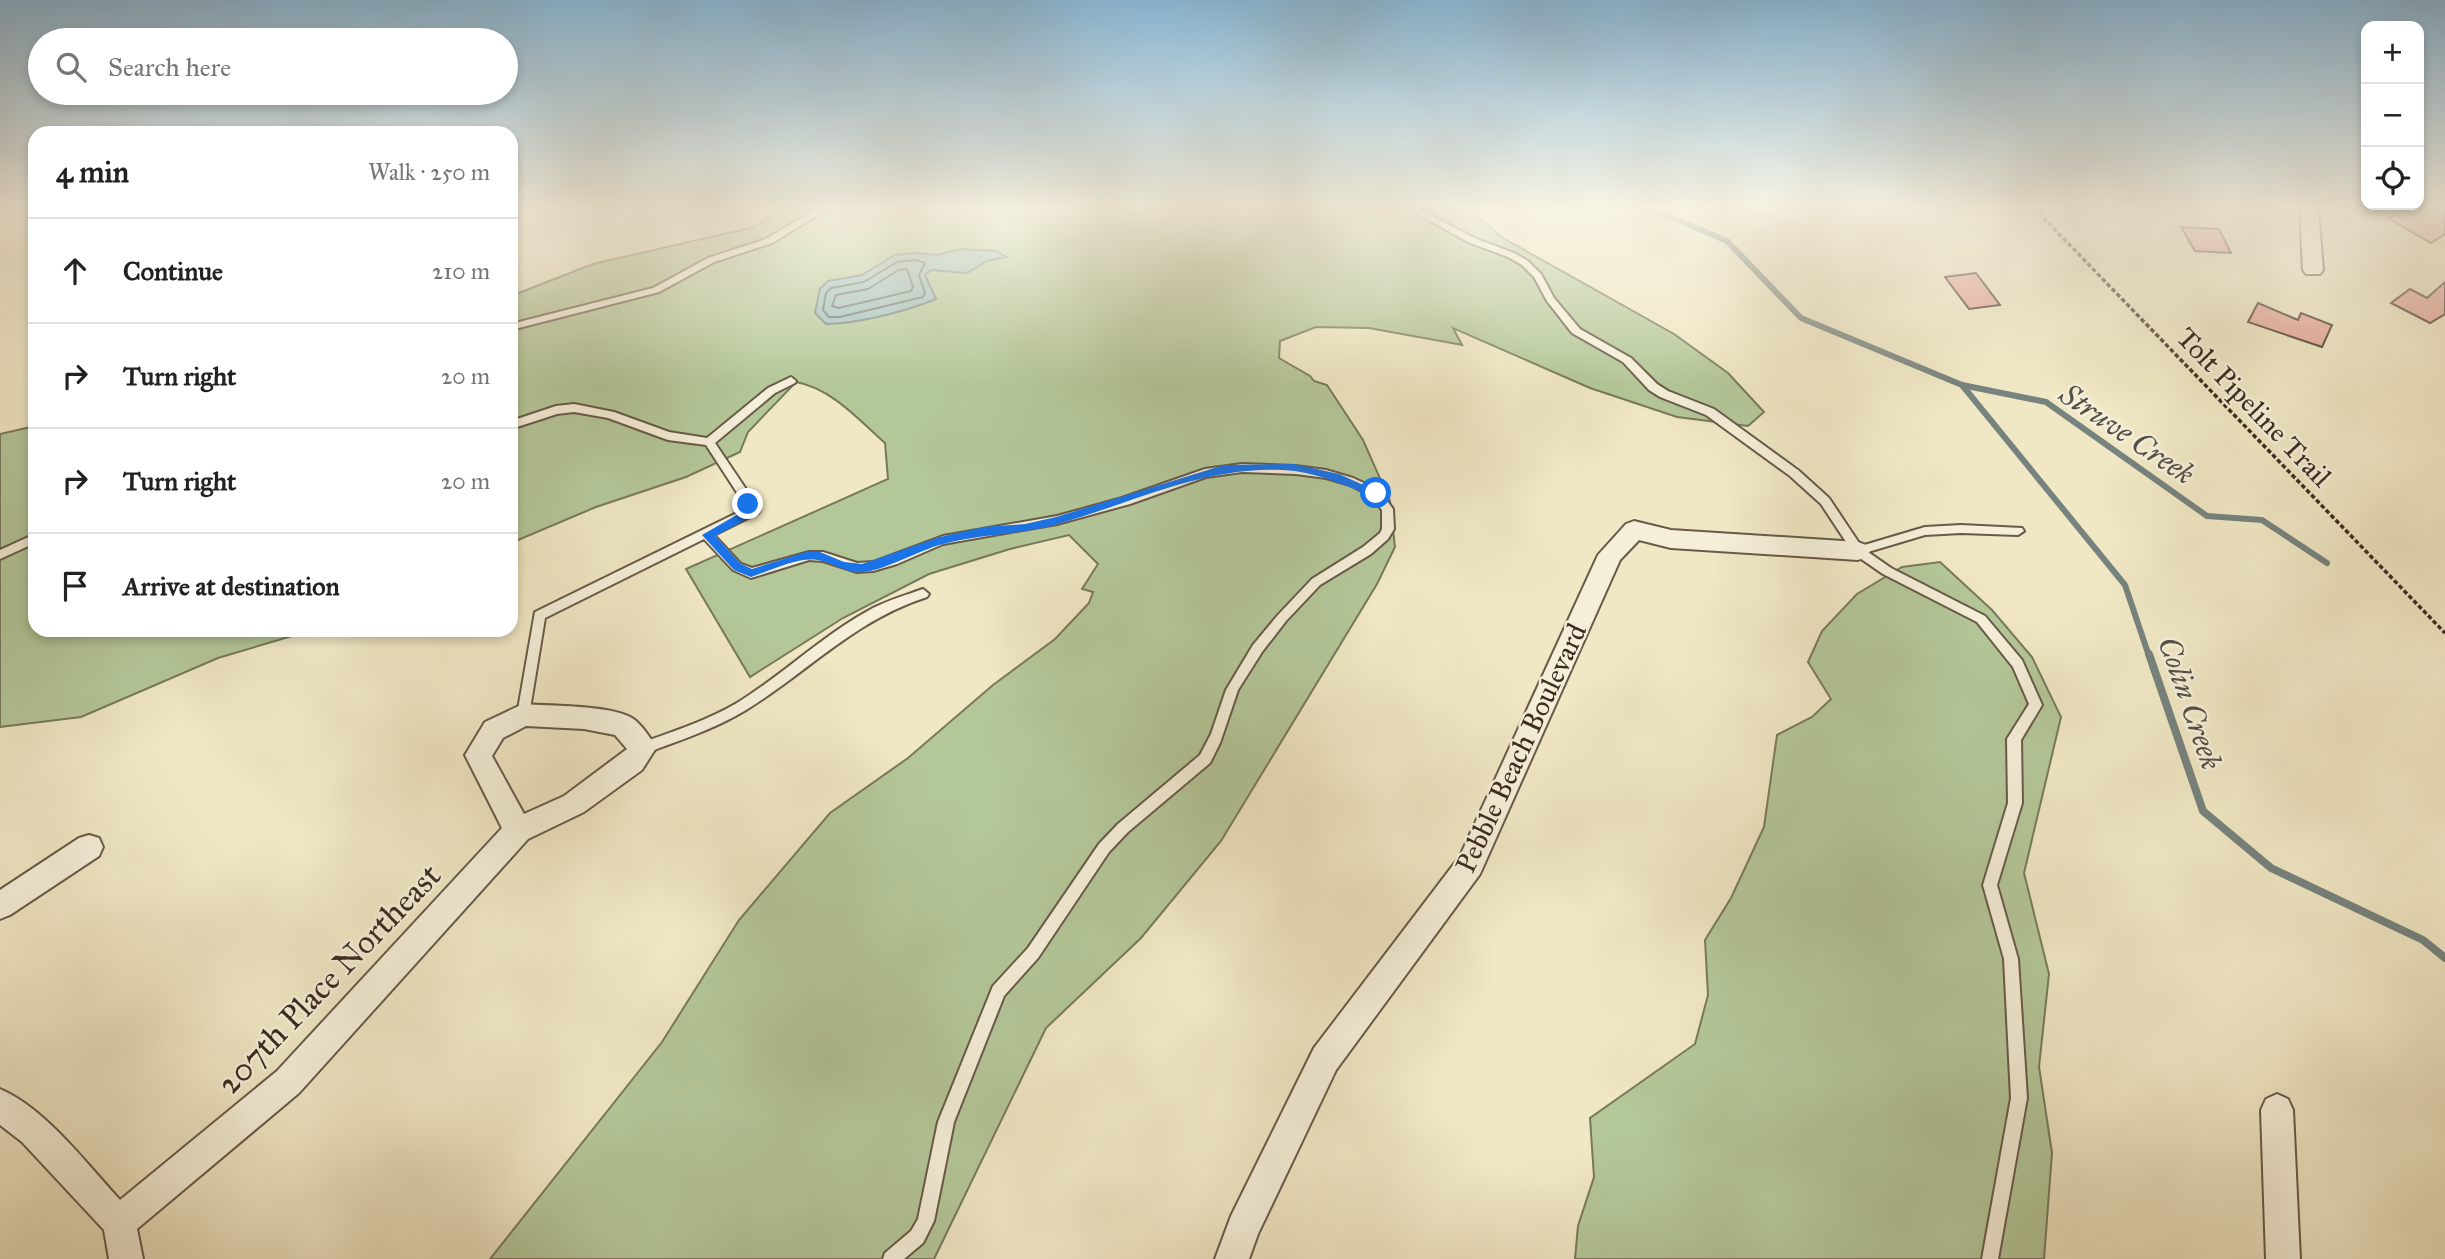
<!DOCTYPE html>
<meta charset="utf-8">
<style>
body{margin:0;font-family:"IM FELL Great Primer",serif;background:#f6f6f6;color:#222}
.controls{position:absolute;right:21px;top:21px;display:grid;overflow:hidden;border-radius:14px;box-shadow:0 4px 10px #0003}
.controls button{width:63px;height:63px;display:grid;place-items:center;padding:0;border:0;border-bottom:2px solid #e0e0e0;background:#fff;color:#222;font:35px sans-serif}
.stop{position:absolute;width:21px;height:21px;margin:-16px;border:5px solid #1a73e8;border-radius:50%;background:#fff}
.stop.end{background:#1a73e8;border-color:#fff;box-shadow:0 2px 7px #0008}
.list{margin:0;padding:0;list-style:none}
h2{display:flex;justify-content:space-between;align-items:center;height:91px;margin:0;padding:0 28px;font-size:30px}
h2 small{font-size:23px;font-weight:400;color:#767676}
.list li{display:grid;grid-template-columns:46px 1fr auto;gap:21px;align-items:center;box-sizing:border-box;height:105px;padding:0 28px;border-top:2px solid #e0e0e0}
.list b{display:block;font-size:26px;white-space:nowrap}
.list em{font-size:23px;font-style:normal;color:#767676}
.icon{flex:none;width:38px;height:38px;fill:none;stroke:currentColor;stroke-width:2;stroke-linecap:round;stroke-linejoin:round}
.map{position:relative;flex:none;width:2445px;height:1259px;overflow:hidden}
.search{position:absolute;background:#fff;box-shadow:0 4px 10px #0003;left:28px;top:28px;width:490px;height:77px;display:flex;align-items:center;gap:18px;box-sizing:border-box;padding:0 24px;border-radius:38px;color:#767676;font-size:26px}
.panel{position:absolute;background:#fff;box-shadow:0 4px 10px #0003;left:28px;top:126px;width:490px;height:511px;border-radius:21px}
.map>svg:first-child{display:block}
.green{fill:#b4c799;stroke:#78795c;stroke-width:2}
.water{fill:#9ebebd;stroke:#76837e;stroke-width:2}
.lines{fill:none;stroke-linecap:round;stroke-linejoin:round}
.shore{stroke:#6c746e;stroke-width:2}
.stream-far1{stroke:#76837e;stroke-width:6}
.stream{stroke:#76837e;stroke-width:8}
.building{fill:#e7a295;stroke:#3b2b20;stroke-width:2}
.service-casing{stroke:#685a49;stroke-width:4}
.minor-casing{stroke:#685a49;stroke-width:4}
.path{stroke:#3b2b20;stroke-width:3.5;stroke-dasharray:4.5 2.5;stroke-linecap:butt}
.service{fill:#f5efd9;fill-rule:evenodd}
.minor{fill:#f5efd9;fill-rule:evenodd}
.route{fill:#1a73e8}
.labels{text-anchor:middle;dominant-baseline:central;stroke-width:5;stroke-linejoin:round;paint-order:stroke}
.street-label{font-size:28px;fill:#3b2b20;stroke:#f5efd9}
.water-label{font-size:30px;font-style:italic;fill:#545047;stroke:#f5efd9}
.near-street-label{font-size:33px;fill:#3b2b20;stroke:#f5efd9}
</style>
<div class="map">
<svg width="2445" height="1259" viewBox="0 0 2445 1259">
<rect width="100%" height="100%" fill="#f0e7c4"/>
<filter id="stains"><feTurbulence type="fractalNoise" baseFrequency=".00286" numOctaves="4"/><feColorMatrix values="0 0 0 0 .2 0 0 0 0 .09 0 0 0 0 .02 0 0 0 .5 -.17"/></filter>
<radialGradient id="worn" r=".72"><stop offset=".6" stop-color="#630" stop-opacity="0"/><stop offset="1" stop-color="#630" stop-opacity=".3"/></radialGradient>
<g class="green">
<path d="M 782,208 L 1468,208 L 1503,238 L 1674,334 L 1728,373 L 1764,412 L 1748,426 L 1677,417 L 1590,388 L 1453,328 L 1462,345 L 1369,328 L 1316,327 L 1280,341 L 1279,358 L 1310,376 L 1314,381 L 1327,385 L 1363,440 L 1390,501 L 1395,547 L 1377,584 L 1221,841 L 1141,938 L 1046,1028 L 934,1259 L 490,1259 L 662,1042 L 739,920 L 830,813 L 908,758 L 993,685 L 1055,639 L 1089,603 L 1093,592 L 1082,589 L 1098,564 L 1069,535 L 1010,549 L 929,574 L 843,618 L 750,677 L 686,569 L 888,479 L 885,443 C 859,420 831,388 796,382 L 748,432 L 740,452 L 686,477 L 596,507 L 511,543 L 511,296 L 593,264 L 754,227 Z"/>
<polygon points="35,426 35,630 312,630 218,658 81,717 0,727 0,434"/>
<polygon points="1940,562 1992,610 2032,657 2061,717 2024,873 2049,974 2039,1067 2052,1153 2044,1259 1575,1259 1578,1226 1594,1177 1590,1118 1695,1044 1708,995 1705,940 1731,898 1764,827 1777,735 1812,717 1831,699 1808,662 1822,631 1857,594 1902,567"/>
</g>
<path class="water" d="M 961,249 L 996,251 L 1006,257 L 987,261 L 967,273 L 931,270 L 925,275 L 936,299 C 907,311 857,324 826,324 L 815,313 L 820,289 L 828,281 L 862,275 L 895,255 L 916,253 L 937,255 Z"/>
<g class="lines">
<g class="shore">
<polygon points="916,260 925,263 919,275 925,293 923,297 840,317 829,317 823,310 826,293 831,288 864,282 897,262"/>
<polygon points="907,269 913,287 911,291 839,308 832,306 836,295 868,289 899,270"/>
</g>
<g class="stream-far1">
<polyline points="1643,208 1657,211 1727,241 1801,318 1962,385 2046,402 2207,516 2262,520 2327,563"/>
<polyline points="1962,385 2125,585 2149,656"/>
</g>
<polyline class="stream" points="2149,654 2203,811 2271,868 2423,940 2445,958"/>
</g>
<g class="building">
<polygon points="2408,208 2445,208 2445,234 2431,243 2388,218"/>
<polygon points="2181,227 2219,229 2231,253 2195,251"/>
<polygon points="1976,273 2000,305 1969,309 1945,277"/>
<polygon points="2445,282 2445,314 2430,323 2391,303 2410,289 2427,298"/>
<polygon points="2258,303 2298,320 2301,313 2332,325 2322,347 2248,322"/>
</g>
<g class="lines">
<g class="service-casing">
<g id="service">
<polygon points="818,208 829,208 772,243 714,262 659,292 511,330 511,324 653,288 708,258 766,239"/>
<polygon points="1407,208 1418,208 1474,238 1514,253 1528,261 1541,274 1554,298 1580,329 1631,358 1657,384 1668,391 1714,409 1798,470 1829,498 1861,546 1925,527 1961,525 2022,528 2024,531 2018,535 1961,533 1925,535 1868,552 1891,568 1985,616 2022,660 2042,705 2021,740 2022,803 1997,885 2018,959 2027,1098 1998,1259 1982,1259 2011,1098 2004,959 1983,885 2008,803 2007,739 2029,704 2013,667 1977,622 1883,574 1854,554 1821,504 1790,476 1706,415 1660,397 1649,390 1623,362 1572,333 1547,301 1534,277 1522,265 1508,257 1468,242"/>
<polygon points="791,377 796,381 795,383 775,393 715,443 760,510 758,513 714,535 741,564 752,568 809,552 823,552 857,563 873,562 943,536 1057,516 1122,498 1205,469 1242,464 1296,466 1326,470 1353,478 1379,490 1393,509 1394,529 1388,539 1371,554 1320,585 1286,621 1262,652 1238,690 1220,743 1210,763 1128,832 1109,852 1038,958 1004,996 954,1122 934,1221 923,1243 904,1259 883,1259 885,1253 911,1231 918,1219 938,1122 993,986 1028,948 1099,844 1118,824 1200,755 1211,734 1226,690 1253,645 1278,615 1312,579 1363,547 1380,533 1382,529 1382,510 1371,496 1350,485 1326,478 1296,474 1242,472 1206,477 1130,504 1057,524 943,544 897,564 873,571 857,572 823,561 809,560 751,578 733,570 704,539 545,618 529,715 528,719 523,720 518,719 517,715 535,612 747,508 706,445 668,440 608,418 574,412 557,414 511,429 511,421 556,406 574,404 614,412 669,432 707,438 768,388"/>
<polygon points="35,534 35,543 0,559 0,550"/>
<path d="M 923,589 L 929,594 L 927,597 C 855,620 809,671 746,710 C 715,729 678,741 643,754 L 638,752 L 636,748 L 638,744 C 672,732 706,721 737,703 C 784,674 824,634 873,608 C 889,600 906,595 923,589 Z"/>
</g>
</g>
<g class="minor-casing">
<g id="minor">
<polygon points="2300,208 2318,208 2323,270 2320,274 2306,274 2303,270"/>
<polygon points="1634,521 1671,530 1858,542 1866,545 1870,551 1866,557 1858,560 1671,548 1639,540 1620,560 1480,874 1336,1070 1258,1234 1249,1259 1215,1259 1231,1216 1314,1048 1460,856 1598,555 1626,524"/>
<path d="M 523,704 C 549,706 611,705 632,718 C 641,724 651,738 656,748 L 642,770 L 584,812 L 528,839 L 299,1093 L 137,1229 L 143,1259 L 109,1259 L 104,1230 L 22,1142 L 0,1125 L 0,1089 C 45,1108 87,1164 120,1200 L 277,1071 L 502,828 L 465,755 L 485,722 ZM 526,726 L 584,729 L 615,735 L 627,749 L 564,796 L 524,814 L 492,756 L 503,738 Z"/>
<polygon points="89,835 99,838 103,847 99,856 10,915 0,919 0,890 79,838"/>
<polygon points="2277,1094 2288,1099 2293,1110 2300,1259 2266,1259 2261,1110 2266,1099"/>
</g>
</g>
<polyline class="path" points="2034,208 2445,633"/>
<use href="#service" class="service"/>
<use href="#minor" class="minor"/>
</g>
<linearGradient id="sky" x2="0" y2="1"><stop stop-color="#8ab8d7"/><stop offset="0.54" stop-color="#f8f4e4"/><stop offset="1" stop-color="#f8f4e4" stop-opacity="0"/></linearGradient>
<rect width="2445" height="384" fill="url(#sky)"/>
<path class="route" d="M 1294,464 L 1339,474 L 1381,493 L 1376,497 C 1349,488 1324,475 1295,471 C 1213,462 1135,502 1058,524 C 1020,535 981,534 943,544 C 919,550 886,570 863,572 C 846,574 833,562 817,560 C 797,557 770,571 751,577 L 734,570 L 702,535 L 747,509 L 743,504 L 748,500 L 758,507 L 758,513 L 715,536 L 741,564 L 752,569 L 806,552 L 820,552 L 844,562 L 862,564 L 940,537 L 984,527 L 1025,524 L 1056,517 L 1224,465 Z"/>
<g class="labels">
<g class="street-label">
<text transform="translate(2254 407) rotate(46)">Tolt Pipeline Trail</text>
<text transform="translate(1521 748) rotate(-65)">Pebble Beach Boulevard</text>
</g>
<g class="water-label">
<text transform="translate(2127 434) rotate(34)">Struve Creek</text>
<text transform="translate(2190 703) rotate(71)">Colin Creek</text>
</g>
<g class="near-street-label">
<text transform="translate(329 979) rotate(-46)">207th Place Northeast</text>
</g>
</g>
<rect width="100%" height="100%" filter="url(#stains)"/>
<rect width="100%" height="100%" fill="url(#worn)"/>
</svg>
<div class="controls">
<button>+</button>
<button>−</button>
<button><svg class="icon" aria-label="locate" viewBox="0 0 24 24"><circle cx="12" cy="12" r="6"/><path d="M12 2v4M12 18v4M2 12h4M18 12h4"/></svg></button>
</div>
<div class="stop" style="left:1376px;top:493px"></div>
<div class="stop end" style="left:748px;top:504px"></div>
<div class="search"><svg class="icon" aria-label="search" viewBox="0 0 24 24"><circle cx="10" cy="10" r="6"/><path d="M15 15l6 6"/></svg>Search here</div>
<section class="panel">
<h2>4 min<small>Walk · 250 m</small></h2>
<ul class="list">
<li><svg class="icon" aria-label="ahead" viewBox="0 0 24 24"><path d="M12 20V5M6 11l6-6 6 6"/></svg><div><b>Continue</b></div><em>210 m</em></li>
<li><svg class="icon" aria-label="right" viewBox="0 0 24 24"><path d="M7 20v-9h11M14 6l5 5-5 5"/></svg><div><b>Turn right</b></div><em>20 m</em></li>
<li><svg class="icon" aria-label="right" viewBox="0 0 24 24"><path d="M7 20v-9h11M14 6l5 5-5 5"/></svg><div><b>Turn right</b></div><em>20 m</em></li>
<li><svg class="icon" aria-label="arrive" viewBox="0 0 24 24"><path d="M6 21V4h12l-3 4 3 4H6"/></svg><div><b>Arrive at destination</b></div></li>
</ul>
</section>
</div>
